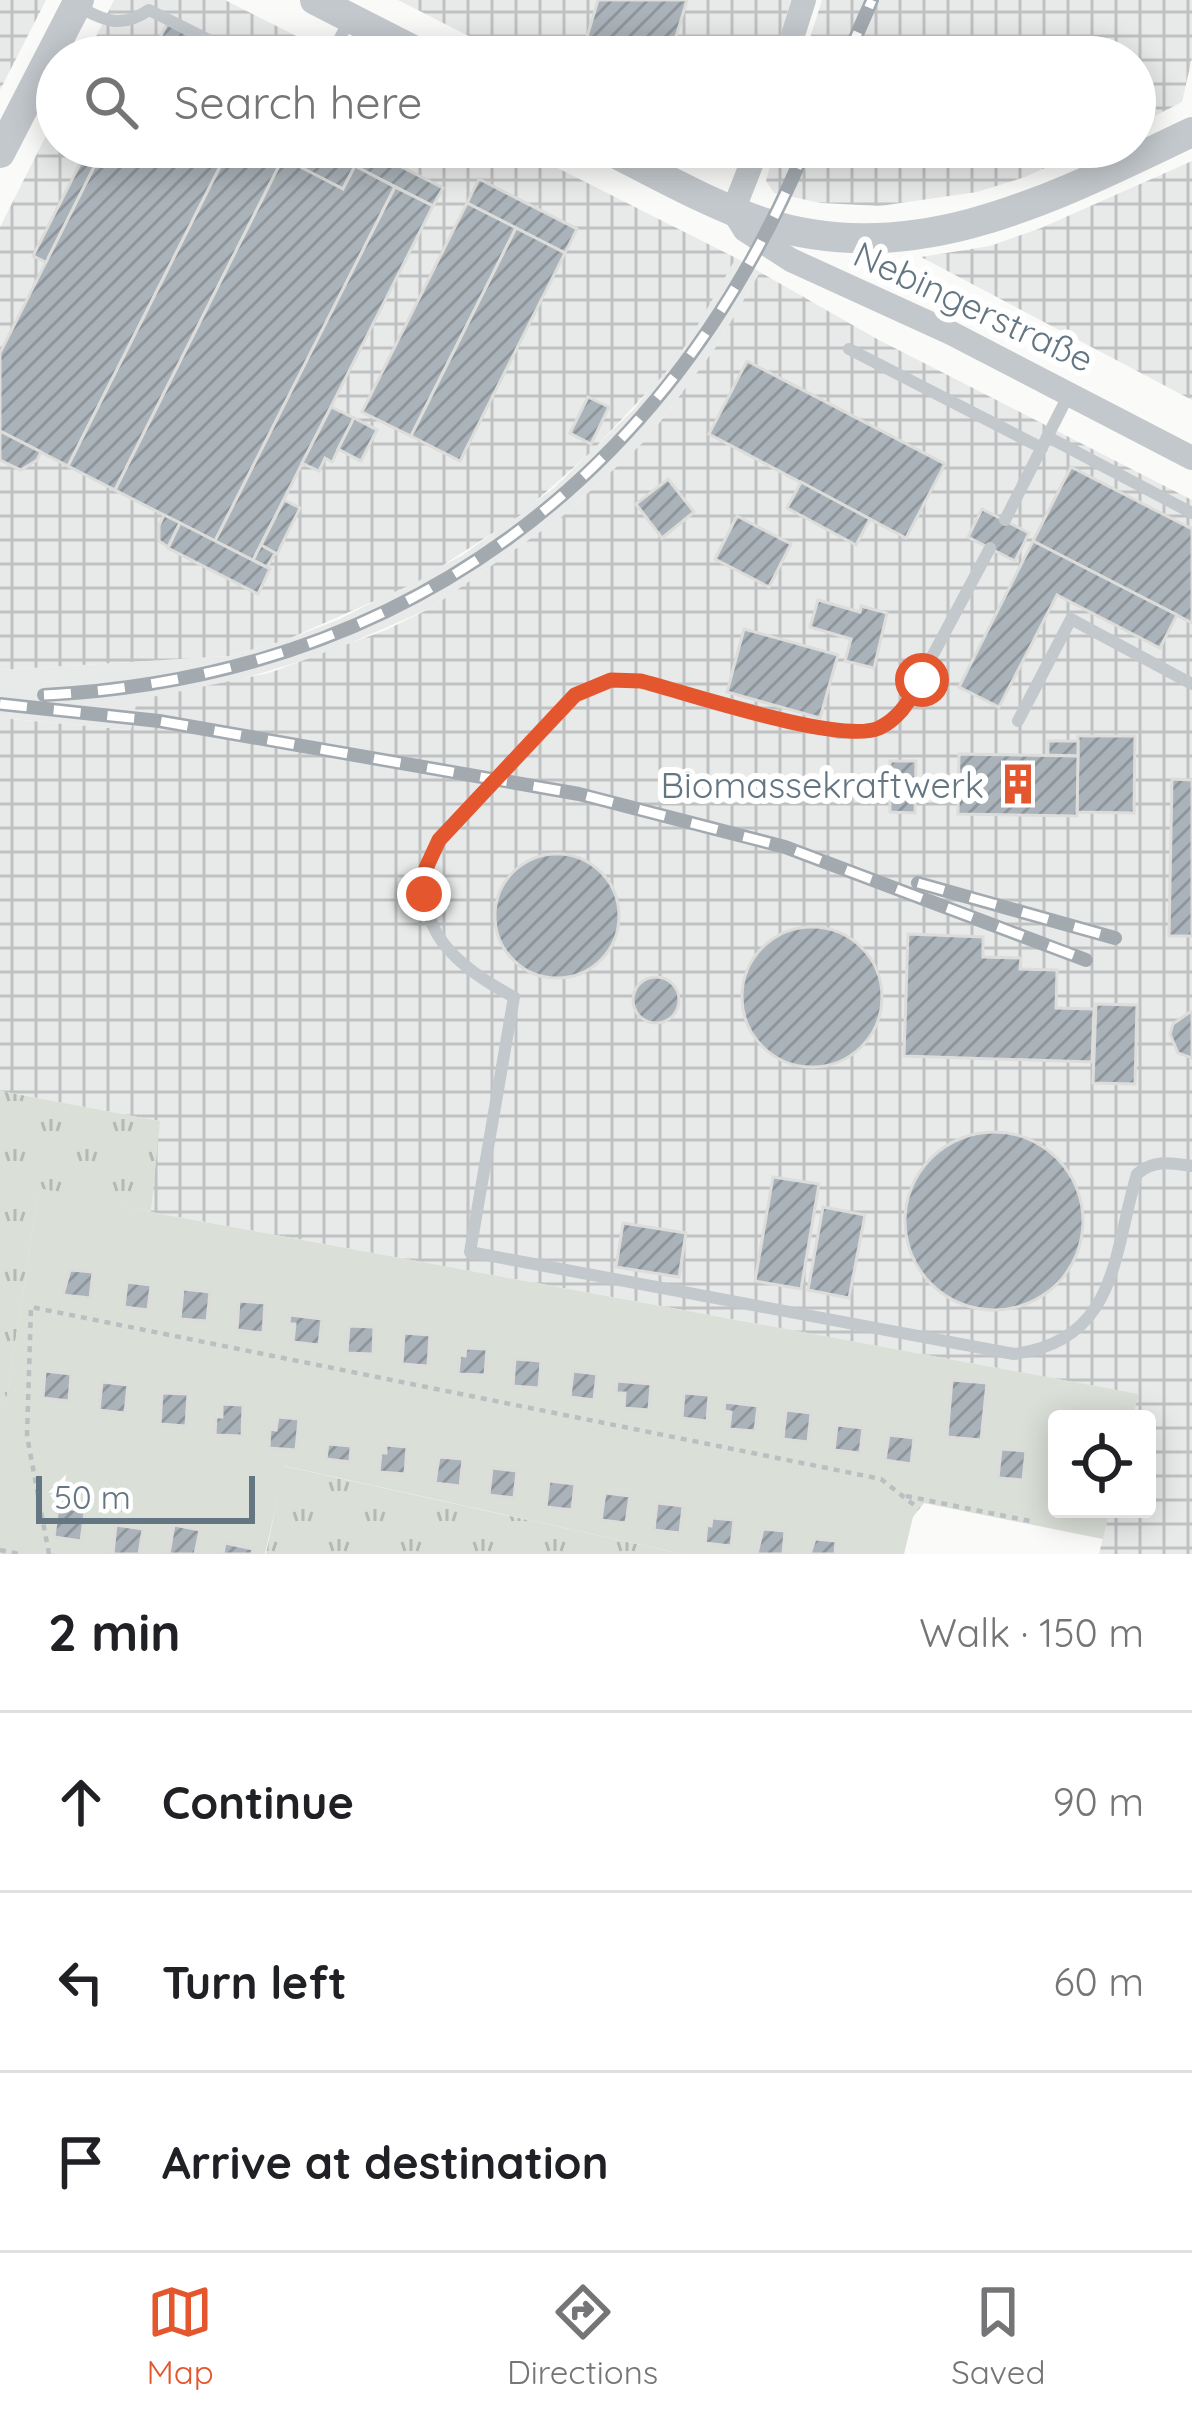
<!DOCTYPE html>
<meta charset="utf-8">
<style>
body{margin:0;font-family:Quicksand,sans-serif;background:#f6f6f6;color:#202124}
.controls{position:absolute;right:36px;bottom:36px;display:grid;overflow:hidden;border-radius:12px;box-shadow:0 6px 30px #0003}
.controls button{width:108px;height:108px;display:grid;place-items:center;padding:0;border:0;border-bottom:3px solid #e0e0e0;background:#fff;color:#202124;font:60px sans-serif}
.scale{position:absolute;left:36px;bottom:30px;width:219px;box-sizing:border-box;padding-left:12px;border:6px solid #657683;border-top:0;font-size:33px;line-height:42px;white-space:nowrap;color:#657683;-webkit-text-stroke:9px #fff;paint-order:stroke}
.stop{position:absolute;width:36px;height:36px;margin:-27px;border:9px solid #e4572e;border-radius:50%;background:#fff}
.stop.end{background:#e4572e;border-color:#fff;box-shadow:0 3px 12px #0008}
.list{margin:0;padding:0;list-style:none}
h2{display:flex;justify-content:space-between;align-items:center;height:156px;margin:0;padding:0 48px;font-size:51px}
h2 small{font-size:39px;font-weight:400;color:#757577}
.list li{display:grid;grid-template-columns:78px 1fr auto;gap:36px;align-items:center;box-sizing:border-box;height:180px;padding:0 48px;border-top:3px solid #e0e0e0}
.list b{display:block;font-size:45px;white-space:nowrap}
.list em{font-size:39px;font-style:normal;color:#757577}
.icon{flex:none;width:66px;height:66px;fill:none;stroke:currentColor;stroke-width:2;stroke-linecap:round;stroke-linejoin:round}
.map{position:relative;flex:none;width:1192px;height:1554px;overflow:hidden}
.search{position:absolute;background:#fff;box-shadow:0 6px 30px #0003;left:36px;right:36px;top:36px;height:132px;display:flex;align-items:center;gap:30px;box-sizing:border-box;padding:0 42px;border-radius:66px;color:#757577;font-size:45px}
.sheet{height:696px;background:#fff}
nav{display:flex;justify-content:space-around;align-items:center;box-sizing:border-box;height:168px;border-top:3px solid #e0e0e0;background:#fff;font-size:33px;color:#757577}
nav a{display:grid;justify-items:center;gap:6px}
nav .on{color:#e4572e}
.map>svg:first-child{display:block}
.built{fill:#e8e9e9}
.industrial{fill:url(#industrial-grid)}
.grass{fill:url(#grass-tufts)}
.garden{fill:#dadfd7}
.building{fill:url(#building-hatch);stroke:#dcdcda;stroke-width:3}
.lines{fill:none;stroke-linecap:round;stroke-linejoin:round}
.path{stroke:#bbbfc2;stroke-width:4.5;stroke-dasharray:6 6;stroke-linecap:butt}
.service{stroke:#c3c8cc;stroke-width:12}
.minor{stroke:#c3c8cc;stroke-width:24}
.tertiary{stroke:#c3c8cc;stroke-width:30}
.rail-casing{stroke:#a2aab0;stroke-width:14}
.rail{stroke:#fff;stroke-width:9;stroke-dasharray:27;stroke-linecap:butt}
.route{stroke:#e4572e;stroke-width:15}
.labels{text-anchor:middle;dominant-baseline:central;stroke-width:12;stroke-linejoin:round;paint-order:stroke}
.street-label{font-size:36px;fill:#657683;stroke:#fff}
.poi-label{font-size:36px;fill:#657683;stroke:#fff;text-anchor:end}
</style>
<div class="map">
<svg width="1192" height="1554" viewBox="0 0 1192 1554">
<defs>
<pattern id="industrial-grid" width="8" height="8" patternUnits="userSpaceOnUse" patternTransform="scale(3)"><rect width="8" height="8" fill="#e8e9e9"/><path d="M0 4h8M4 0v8" fill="none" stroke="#c0c1c2"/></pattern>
<pattern id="grass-tufts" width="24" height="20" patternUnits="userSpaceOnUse" patternTransform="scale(3)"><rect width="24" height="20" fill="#dadfd7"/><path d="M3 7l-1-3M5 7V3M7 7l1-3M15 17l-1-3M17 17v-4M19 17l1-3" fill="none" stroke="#b4b9b4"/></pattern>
<pattern id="building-hatch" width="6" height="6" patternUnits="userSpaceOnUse" patternTransform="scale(3)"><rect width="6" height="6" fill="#aab3b9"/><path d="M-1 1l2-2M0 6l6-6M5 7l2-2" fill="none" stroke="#8e969c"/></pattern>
</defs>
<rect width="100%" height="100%" fill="#fafaf8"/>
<polygon class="built" points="736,258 760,272 716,347 649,437 564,515 431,608 325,654 218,686 132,730 0,718 0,670 229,656 286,640 340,619 463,555 554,488 634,409 687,342"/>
<g class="industrial">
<polygon points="0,0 46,0 0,90"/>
<polygon points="114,0 225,0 338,57 86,57"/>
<polygon points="398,0 791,0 774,57 510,57"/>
<polygon points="822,0 1192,0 1192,58 1182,102 1135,126 1135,57 804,57"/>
<polygon points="57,114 57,147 516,147 736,258 688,342 665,373 591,452 519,516 417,582 286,640 229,656 0,670 0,227"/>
<polygon points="775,147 1091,147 1025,177 977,192 880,206 821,203 774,193 766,181"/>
<polygon points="1192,161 1192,400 921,257 990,246 1041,228"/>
<polygon points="760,272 877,339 1192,500 1192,1554 1099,1554 1110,1509 1147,1509 1147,1419 1132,1419 1138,1394 151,1212 159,1121 0,1091 0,718 131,730 137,700 269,673 386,630 431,608 564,515 649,437 716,347"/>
</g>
<g class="grass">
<polygon points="0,1091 160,1121 151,1212 39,1189 5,1408 0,1407"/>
<polygon points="284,1466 682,1554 266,1554"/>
</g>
<polygon class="garden" points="39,1188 151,1212 1139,1394 1132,1419 1057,1419 1057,1509 1110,1509 1103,1539 924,1503 913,1517 904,1554 682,1554 285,1466 265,1554 0,1554 0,1407 5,1407"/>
<g class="building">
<polygon points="598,0 687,0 670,57 581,57"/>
<polygon points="167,24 208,45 202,57 150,57"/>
<polygon points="104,147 230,147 68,466 0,431 0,353"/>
<polygon points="230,147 261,147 283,158 115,490 68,466"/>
<polygon points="261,147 363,147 364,148 343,189"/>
<polygon points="364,148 443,188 433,206 355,166"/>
<polygon points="87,150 99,157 46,262 33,256"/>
<polygon points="283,158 343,189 355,166 395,187 215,541 115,490"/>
<polygon points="479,179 577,229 565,253 467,203"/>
<polygon points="395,187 433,206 253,560 215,541"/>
<polygon points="467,203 516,228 411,436 362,412"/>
<polygon points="516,228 565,253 460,461 411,436"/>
<polygon points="747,361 945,464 906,538 709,434"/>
<polygon points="588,397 609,407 591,444 570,433"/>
<polygon points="331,407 354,418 332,462 325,458 319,471 302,463"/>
<polygon points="354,418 377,430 361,461 338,449"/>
<polygon points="0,431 41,452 37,460 21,470 0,460"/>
<polygon points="1071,467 1192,529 1192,623 1033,541"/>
<polygon points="668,479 694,512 662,538 636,504"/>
<polygon points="801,482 870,519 856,545 787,508"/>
<polygon points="284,500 300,508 277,554 261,545"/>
<polygon points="982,509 1029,533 1015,561 968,537"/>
<polygon points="164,515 180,523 168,547 159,541 159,526"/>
<polygon points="737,516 791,544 769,587 715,559"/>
<polygon points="180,523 270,569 258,594 168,548"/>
<polygon points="1033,541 1177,615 1160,648 1057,595 999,707 959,687"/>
<polygon points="261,545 275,553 267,567 253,560"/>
<polygon points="818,600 860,612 861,606 887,613 874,668 845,661 851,639 810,627"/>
<polygon points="744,629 838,655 820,718 727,692"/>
<polygon points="1078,736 1135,736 1134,813 1077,812"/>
<polygon points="1048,741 1078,741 1078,756 1048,755"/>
<polygon points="959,754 1078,756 1077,816 958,814"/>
<polygon points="890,761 916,761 915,813 890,812"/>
<polygon points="1172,779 1192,780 1192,936 1169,936"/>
<circle cx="557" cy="916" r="62"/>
<circle cx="812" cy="997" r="70"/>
<polygon points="908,934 983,937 983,957 1021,958 1020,969 1057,970 1056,1008 1094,1009 1092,1062 904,1056"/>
<circle cx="656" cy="1000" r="23"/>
<polygon points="1096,1004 1137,1005 1135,1084 1093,1083"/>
<polygon points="1190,1012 1192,1012 1192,1058 1178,1053 1170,1034 1173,1024"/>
<circle cx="994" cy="1221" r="89"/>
<polygon points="773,1177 819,1184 801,1289 755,1281"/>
<polygon points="823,1207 865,1215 849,1298 808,1290"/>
<polygon points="623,1223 686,1233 679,1277 616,1267"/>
<polygon points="70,1270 93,1272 90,1298 63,1295"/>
<polygon points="127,1282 151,1285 148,1310 124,1307"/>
<polygon points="183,1289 210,1292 207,1321 180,1319"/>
<polygon points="239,1301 265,1303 263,1333 237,1330"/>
<polygon points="290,1315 322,1319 319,1345 293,1342 295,1324 289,1324"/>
<polygon points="349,1326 374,1327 373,1354 347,1353"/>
<polygon points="404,1333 430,1335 428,1366 402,1364"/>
<polygon points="466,1348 487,1349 485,1375 458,1374 460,1355 465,1356"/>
<polygon points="515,1359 541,1361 539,1388 513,1386"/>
<polygon points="45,1371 71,1374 69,1401 43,1398"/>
<polygon points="573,1371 597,1374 594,1400 570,1397"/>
<polygon points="952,1380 987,1383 981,1440 947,1437"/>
<polygon points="617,1381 651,1384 649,1410 624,1408 625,1393 616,1393"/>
<polygon points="102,1382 128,1385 125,1413 99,1410"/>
<polygon points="162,1393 188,1394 186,1426 160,1424"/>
<polygon points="684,1393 709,1395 707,1421 682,1418"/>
<polygon points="725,1402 758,1406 755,1431 729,1429 731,1412 724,1411"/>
<polygon points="222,1404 243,1405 242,1436 215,1435 216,1417 222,1417"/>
<polygon points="786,1410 811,1413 808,1442 783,1439"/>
<polygon points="278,1417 299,1419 296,1450 269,1448 270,1429 276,1430"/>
<polygon points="837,1425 863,1428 860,1453 834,1450"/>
<polygon points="889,1435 914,1438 911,1464 885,1460"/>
<polygon points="328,1444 351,1446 350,1462 326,1459"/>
<polygon points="386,1445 407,1447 405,1474 379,1472 381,1453 386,1453"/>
<polygon points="1001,1449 1026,1451 1023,1480 998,1478"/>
<polygon points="439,1457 463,1459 460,1486 435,1483"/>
<polygon points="492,1468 517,1471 514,1498 489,1495"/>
<polygon points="549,1481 575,1484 572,1510 546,1507"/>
<polygon points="605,1493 630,1496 626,1523 601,1520"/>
<polygon points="657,1503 683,1506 680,1533 654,1530"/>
<polygon points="58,1507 85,1511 81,1541 54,1537"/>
<polygon points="712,1518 734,1520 731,1546 705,1543 707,1525 711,1526"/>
<polygon points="116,1525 143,1529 139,1554 113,1554"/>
<polygon points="174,1525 200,1530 195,1554 169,1554"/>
<polygon points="763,1529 785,1531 783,1554 757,1554"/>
<polygon points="815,1539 836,1541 835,1554 810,1554"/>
<polygon points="225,1543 253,1549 252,1554 223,1554"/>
</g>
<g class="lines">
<g class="path">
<polyline points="906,1496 1030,1521"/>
<polyline points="0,1550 19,1554"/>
<polyline points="49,1554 27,1436 31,1307 881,1479 919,1509"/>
</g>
<g class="service">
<path d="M 77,6 C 106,21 121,29 149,10 L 243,57"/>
<polyline points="330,57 350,19"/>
<polyline points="849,349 1042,448"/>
<polyline points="1048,437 1192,513"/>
<polyline points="1005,520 1069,394"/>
<path d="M 990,548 L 903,711 L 876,729 L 839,733 L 641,681 L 611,680 L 575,695 L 439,840 C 402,918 447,962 514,997 L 470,1252 L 1014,1354 C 1118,1341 1113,1253 1137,1174 C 1154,1159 1171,1163 1192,1166"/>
<polyline points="1018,721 1071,619 1192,684"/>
</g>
<g class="minor">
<polyline points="786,57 804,0"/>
<polyline points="758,147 733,211 745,230 791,260 951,333 1192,458"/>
</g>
<g class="tertiary">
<polyline points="315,0 427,57"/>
<path d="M 603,147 C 655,173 707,203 762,222 C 914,273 1059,195 1192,132"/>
<polyline points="0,153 79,0"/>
</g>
<g class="rail-casing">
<g id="rail">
<polyline points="847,57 872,0"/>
<path d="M 44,695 C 405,676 668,478 806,147"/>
<polyline points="0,704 159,721 579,794 785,847 1086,960"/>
<polyline points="918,883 1115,938"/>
</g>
</g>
<use href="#rail" class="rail"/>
</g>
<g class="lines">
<path class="route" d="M 424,894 L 426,868 L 439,840 L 575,695 L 611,680 L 641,681 C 688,693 841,745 879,728 C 900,718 910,699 922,680"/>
</g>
<defs>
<g id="building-bare" transform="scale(3.24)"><path d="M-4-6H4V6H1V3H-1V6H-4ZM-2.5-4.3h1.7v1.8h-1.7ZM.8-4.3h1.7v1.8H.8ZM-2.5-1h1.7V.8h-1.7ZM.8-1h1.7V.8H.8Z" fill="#e4572e" stroke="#fff" stroke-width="2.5" paint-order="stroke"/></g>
</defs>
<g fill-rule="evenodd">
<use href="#building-bare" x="1018" y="784"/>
</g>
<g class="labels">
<g class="street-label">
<text transform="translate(974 306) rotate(25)">Nebingerstraße</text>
</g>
<g class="poi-label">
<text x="984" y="784">Biomassekraftwerk</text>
</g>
</g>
</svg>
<div class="controls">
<button><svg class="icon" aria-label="locate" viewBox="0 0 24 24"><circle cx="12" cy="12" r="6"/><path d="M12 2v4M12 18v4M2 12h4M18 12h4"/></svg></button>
</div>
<div class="scale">50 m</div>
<div class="stop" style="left:922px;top:680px"></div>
<div class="stop end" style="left:424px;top:894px"></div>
<div class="search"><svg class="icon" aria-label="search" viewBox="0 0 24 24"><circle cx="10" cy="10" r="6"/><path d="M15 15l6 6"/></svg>Search here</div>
</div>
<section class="sheet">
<h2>2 min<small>Walk · 150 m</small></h2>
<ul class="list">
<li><svg class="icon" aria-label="ahead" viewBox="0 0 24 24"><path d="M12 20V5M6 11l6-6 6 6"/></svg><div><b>Continue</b></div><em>90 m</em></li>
<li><svg class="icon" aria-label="left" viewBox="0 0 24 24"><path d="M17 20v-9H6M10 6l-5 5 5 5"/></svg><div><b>Turn left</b></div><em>60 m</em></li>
<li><svg class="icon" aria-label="arrive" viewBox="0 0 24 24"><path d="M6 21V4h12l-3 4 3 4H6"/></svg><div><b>Arrive at destination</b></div></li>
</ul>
</section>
<nav>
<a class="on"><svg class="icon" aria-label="map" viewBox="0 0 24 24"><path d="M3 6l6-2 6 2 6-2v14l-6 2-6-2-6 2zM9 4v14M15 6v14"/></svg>Map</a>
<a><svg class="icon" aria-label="directions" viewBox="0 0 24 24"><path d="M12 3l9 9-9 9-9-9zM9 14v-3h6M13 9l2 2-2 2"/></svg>Directions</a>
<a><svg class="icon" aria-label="saved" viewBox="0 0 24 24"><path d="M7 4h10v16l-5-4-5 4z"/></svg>Saved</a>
</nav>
